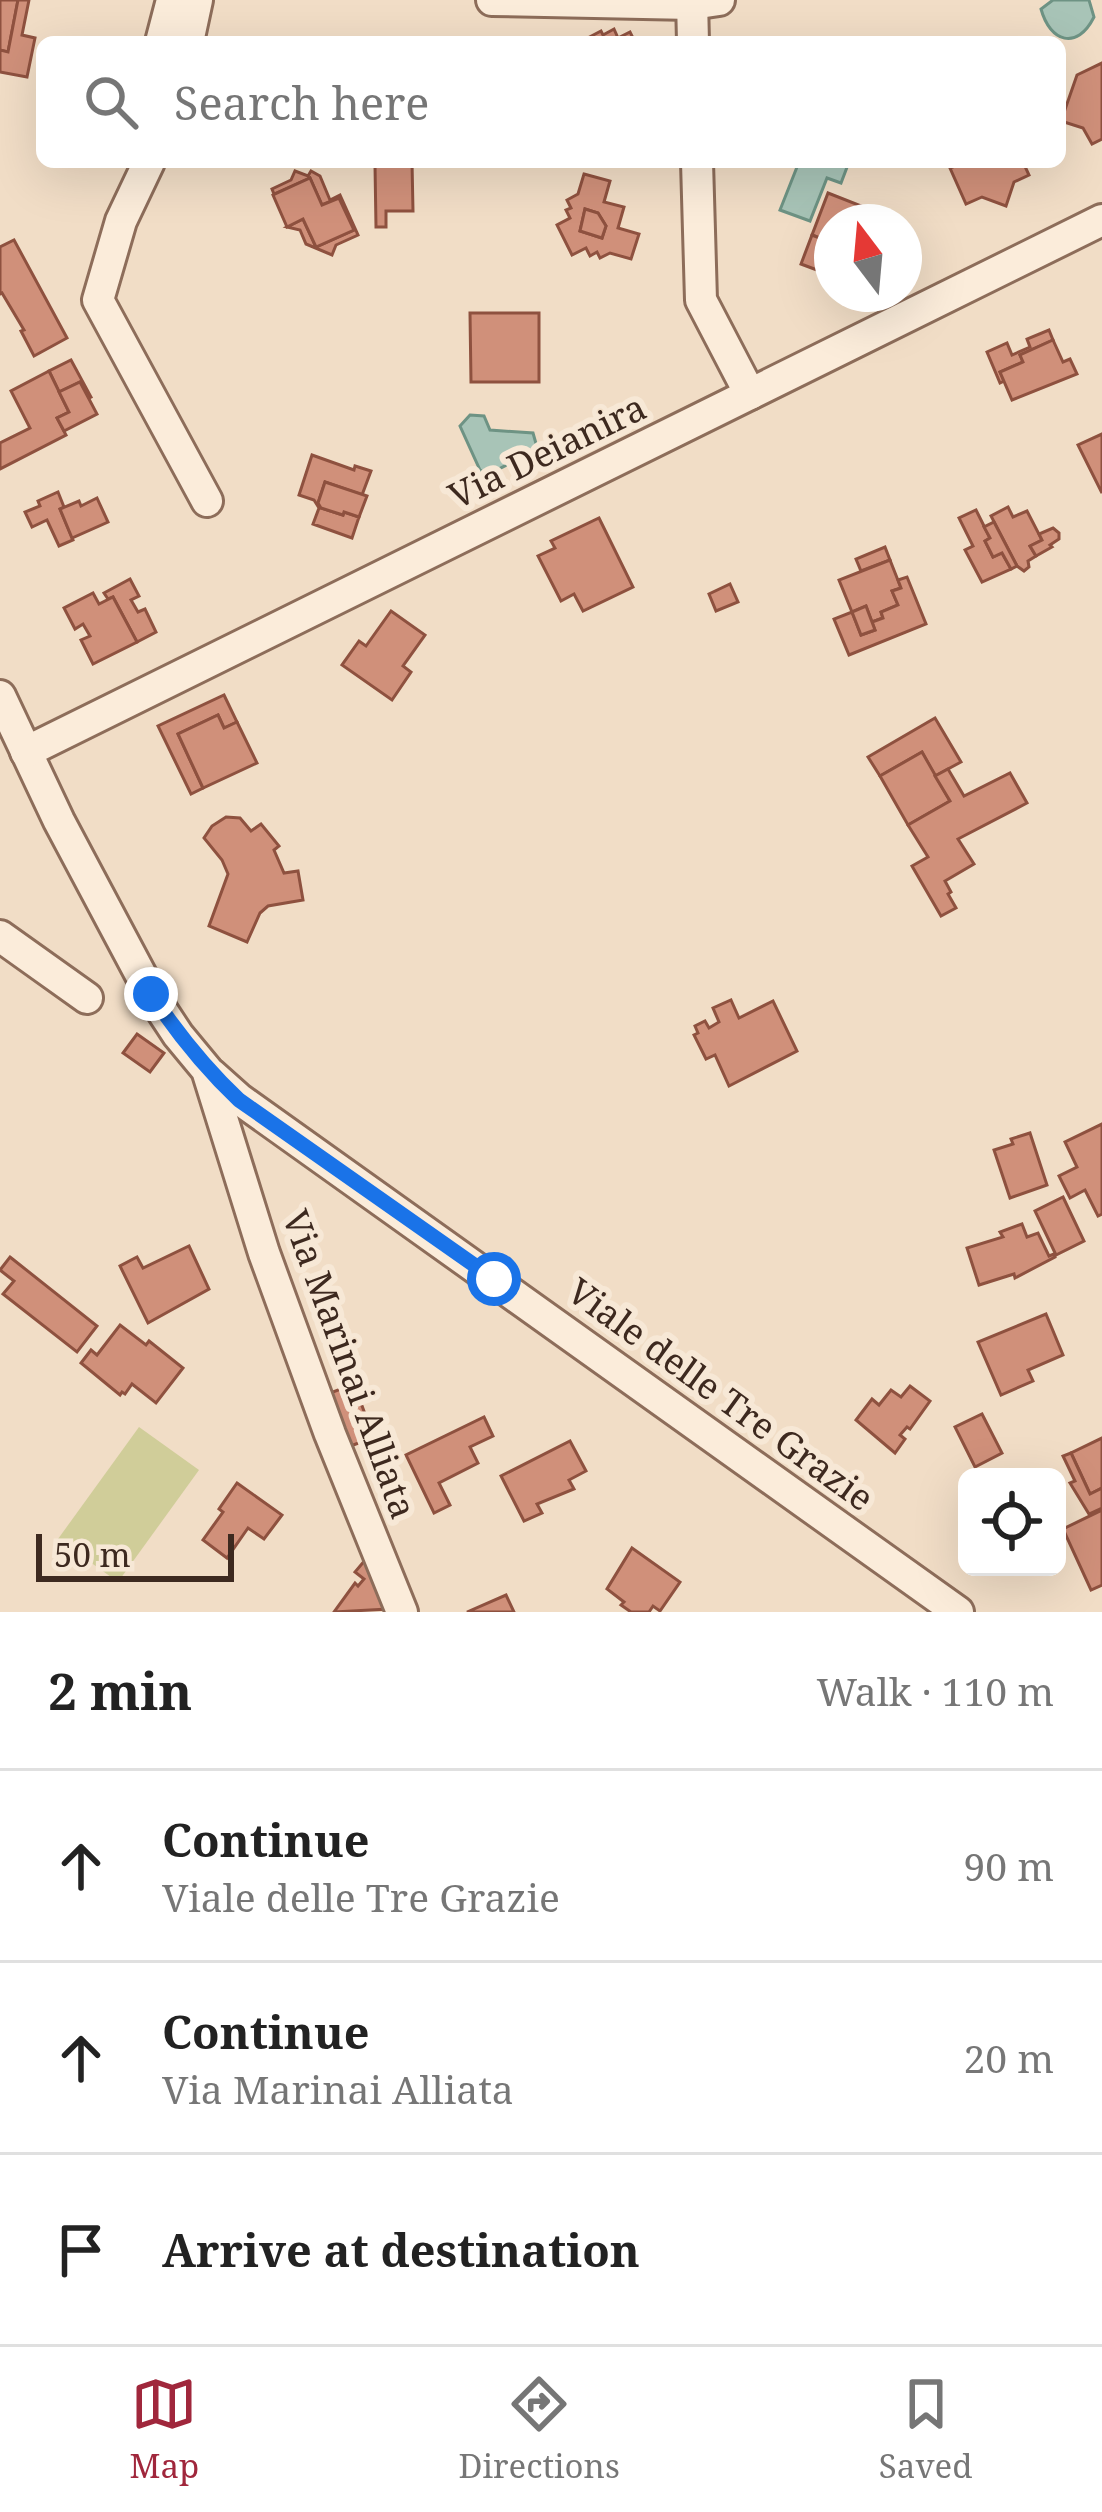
<!DOCTYPE html>
<meta charset="utf-8">
<style>
body{margin:0;font-family:"Noto Serif",serif;background:#f6f6f6;color:#222}
.controls{position:absolute;right:36px;bottom:36px;display:grid;overflow:hidden;border-radius:18px;box-shadow:0 12px 48px #0002}
.controls button{width:108px;height:108px;display:grid;place-items:center;padding:0;border:0;border-bottom:3px solid #e0e0e0;background:#fff;color:#222;font:60px sans-serif}
.compass{position:absolute;left:814px;top:204px;width:108px;height:108px;border-radius:50%;background:#fff;box-shadow:0 12px 48px #0002;rotate:344deg}
.scale{position:absolute;left:36px;bottom:30px;width:198px;box-sizing:border-box;padding-left:12px;border:6px solid #3d291f;border-top:0;font-size:33px;line-height:42px;white-space:nowrap;color:#3d291f;-webkit-text-stroke:9px #f7e8d6;paint-order:stroke}
.stop{position:absolute;width:36px;height:36px;margin:-27px;border:9px solid #1a73e8;border-radius:50%;background:#fff}
.stop.end{background:#1a73e8;border-color:#fff;box-shadow:0 3px 12px #0008}
.list{margin:0;padding:0;list-style:none}
h2{display:flex;justify-content:space-between;align-items:center;height:156px;margin:0;padding:0 48px;font-size:51px}
h2 small{font-size:39px;font-weight:400;color:#767676}
.list li{display:grid;grid-template-columns:78px 1fr auto;gap:36px;align-items:center;box-sizing:border-box;height:192px;padding:0 48px;border-top:3px solid #e0e0e0}
.list b{display:block;font-size:45px;white-space:nowrap}
.list p{margin:0;font-size:39px;white-space:nowrap;color:#767676}
.list em{font-size:39px;font-style:normal;color:#767676}
.icon{flex:none;width:66px;height:66px;fill:none;stroke:currentColor;stroke-width:2;stroke-linecap:round;stroke-linejoin:round}
.map{position:relative;flex:none;width:1102px;height:1612px;overflow:hidden}
.search{position:absolute;background:#fff;box-shadow:0 12px 48px #0002;left:36px;right:36px;top:36px;height:132px;display:flex;align-items:center;gap:30px;box-sizing:border-box;padding:0 42px;border-radius:18px;color:#767676;font-size:45px}
.sheet{height:732px;background:#fff}
nav{display:flex;justify-content:space-around;align-items:center;box-sizing:border-box;height:168px;border-top:3px solid #e0e0e0;background:#fff;font-size:33px;color:#767676}
nav a{display:grid;justify-items:center;gap:6px}
nav .on{color:#a0273c}
.map>svg:first-child{display:block}
.green{fill:#d0cd99}
.water{fill:#a8c4b7;stroke:#6e9384;stroke-width:3}
.building{fill:#d0907a;stroke:#8e513f;stroke-width:3;fill-rule:evenodd}
.lines{fill:none;stroke-linecap:round;stroke-linejoin:round}
.street-casing{stroke:#8d6d5a;stroke-width:36}
.street{stroke:#fbecda;stroke-width:30}
.route{stroke:#1a73e8;stroke-width:15}
.labels{text-anchor:middle;dominant-baseline:central;stroke-width:12;stroke-linejoin:round;paint-order:stroke}
.street-label{font-size:36px;fill:#3d291f;stroke:#f7e8d6}
</style>
<div class="map">
<svg width="1102" height="1612" viewBox="0 0 1102 1612">
<rect width="100%" height="100%" fill="#f1ddc6"/>
<polygon class="green" points="139,1427 199,1470 118,1582 58,1539"/>
<g class="water">
<path d="M 1053,0 L 1089,0 L 1094,17 C 1077,51 1050,42 1041,9 Z"/>
<polygon points="799,162 849,162 841,183 827,178 810,221 780,210"/>
<polygon points="470,415 484,416 490,430 533,433 537,447 534,451 489,474 480,470 460,426"/>
</g>
<g class="building">
<polygon points="0,0 18,0 8,52 0,50"/>
<polygon points="18,0 29,0 22,35 35,38 27,77 0,72 0,50 8,52"/>
<polygon points="614,29 618,38 630,32 635,42 580,42 601,31 603,35"/>
<polygon points="1102,63 1102,139 1092,144 1083,128 1061,121 1077,75"/>
<polygon points="383,162 412,162 413,211 386,211 386,227 376,227 375,165 383,165"/>
<polygon points="965,162 1023,162 1029,175 1014,182 1006,206 982,197 966,204 950,168"/>
<polygon points="295,171 308,176 311,171 320,176 330,200 340,195 358,235 336,245 332,255 306,244 300,230 287,227 303,219 316,247 354,230 339,198 322,205 310,178 274,194 272,189 291,180"/>
<path d="M 584,174 L 610,181 L 604,202 L 624,207 L 618,228 L 639,234 L 631,259 L 610,253 L 600,258 L 597,252 L 590,256 L 586,248 L 572,255 L 557,225 L 570,218 L 566,210 L 571,208 L 567,200 L 578,194 ZM 585,209 L 598,213 L 606,226 L 602,238 L 580,231 Z"/>
<polygon points="310,178 322,205 339,198 354,230 316,247 303,219 287,227 273,195"/>
<polygon points="828,193 869,209 864,222 832,222 832,243 812,235"/>
<polygon points="585,209 598,213 606,226 602,238 580,231"/>
<polygon points="812,235 832,243 832,287 825,273 801,264"/>
<polygon points="14,240 67,338 34,356 21,331 24,330 2,293 0,294 0,247"/>
<polygon points="470,313 539,313 539,382 471,382"/>
<polygon points="1049,330 1053,340 1020,355 1023,362 1000,372 1004,381 1000,383 987,352 1007,343 1012,355 1030,347 1027,339"/>
<polygon points="1053,340 1063,362 1070,359 1077,374 1012,400 1000,372 1023,362 1020,355"/>
<polygon points="71,360 91,397 89,398 80,382 59,392 49,371"/>
<polygon points="49,371 69,412 57,418 66,435 0,469 0,443 30,428 11,391"/>
<polygon points="80,382 97,414 64,431 57,418 69,412 59,392"/>
<polygon points="1102,434 1102,493 1078,445"/>
<polygon points="312,455 354,470 355,466 371,471 362,495 325,482 318,503 321,508 343,515 344,512 359,517 352,538 313,524 319,508 314,500 299,495"/>
<polygon points="325,482 367,496 359,517 344,512 343,515 321,508 318,503"/>
<polygon points="58,492 64,507 60,509 73,540 59,546 47,520 32,527 25,512 40,506 38,501"/>
<polygon points="97,498 108,522 72,538 60,509 79,501 81,506"/>
<polygon points="1008,507 1013,517 1027,511 1042,540 1030,546 1036,556 1028,561 1029,567 1024,571 1017,566 991,516"/>
<polygon points="976,510 990,538 985,541 993,557 1002,553 1011,569 982,582 965,550 973,546 959,518"/>
<polygon points="599,518 633,587 583,611 574,594 561,601 538,556 555,548 551,541"/>
<polygon points="994,522 1017,566 1011,569 1002,553 993,557 985,541 990,538 984,527"/>
<polygon points="1053,528 1059,533 1059,539 1050,545 1052,547 1036,556 1030,546 1042,540 1039,534"/>
<polygon points="885,547 890,560 861,571 856,559"/>
<polygon points="890,560 901,588 892,591 898,605 881,612 883,618 872,622 866,606 852,612 839,580"/>
<polygon points="907,577 926,624 849,655 834,619 852,612 861,635 875,630 872,622 883,618 881,612 898,605 892,591 901,588 898,580"/>
<polygon points="130,579 139,596 131,600 138,612 145,609 156,632 137,642 113,597 108,599 104,593"/>
<polygon points="730,584 738,602 716,611 709,594"/>
<polygon points="93,593 99,604 113,597 137,642 93,664 81,640 90,636 83,624 75,629 64,608"/>
<polygon points="866,606 875,630 861,635 852,612"/>
<polygon points="391,611 425,635 403,666 411,672 392,700 342,665 359,641 366,646"/>
<polygon points="224,695 237,722 224,728 218,715 178,734 203,788 191,794 158,726"/>
<polygon points="218,715 224,728 237,722 257,763 203,788 178,734"/>
<polygon points="935,718 961,762 935,776 922,752 880,776 868,757"/>
<polygon points="922,752 950,801 908,825 880,776"/>
<polygon points="948,769 964,796 1010,773 1027,803 958,839 974,864 945,881 951,892 948,894 956,908 941,916 912,866 928,857 908,825 950,801 935,776"/>
<polygon points="226,817 240,818 251,831 261,824 279,846 274,850 284,873 298,871 303,900 268,906 260,913 247,942 209,926 228,874 222,860 204,838 212,826"/>
<polygon points="731,1000 739,1018 773,1001 797,1051 729,1086 715,1055 706,1059 694,1035 698,1033 695,1026 705,1021 709,1028 719,1022 713,1008"/>
<polygon points="137,1034 164,1053 150,1072 123,1053"/>
<polygon points="1102,1124 1102,1214 1098,1216 1085,1190 1070,1198 1059,1176 1077,1167 1065,1142"/>
<polygon points="1030,1133 1047,1185 1010,1198 994,1150 1013,1144 1011,1139"/>
<polygon points="1063,1197 1084,1241 1056,1255 1035,1211"/>
<polygon points="1022,1224 1027,1237 1038,1233 1049,1256 1054,1254 1055,1257 1015,1278 1014,1274 979,1285 967,1248 1003,1237 1000,1232"/>
<polygon points="189,1246 209,1289 148,1323 120,1266 137,1257 143,1268"/>
<polygon points="10,1257 97,1326 77,1352 3,1294 14,1281 0,1270"/>
<polygon points="1046,1314 1063,1355 1028,1370 1033,1381 1001,1395 978,1342"/>
<polygon points="120,1325 146,1345 149,1341 183,1368 156,1403 132,1384 125,1394 122,1392 120,1395 81,1363 91,1350 97,1355"/>
<polygon points="354,1384 372,1433 369,1433 374,1444 363,1448 361,1442 343,1449 322,1396"/>
<polygon points="910,1386 930,1401 910,1429 907,1427 900,1435 905,1439 895,1453 856,1420 872,1399 879,1405 891,1390 901,1397"/>
<polygon points="982,1414 1002,1453 975,1467 955,1427"/>
<polygon points="484,1417 493,1436 470,1447 478,1463 439,1483 450,1505 434,1513 406,1455"/>
<polygon points="1102,1438 1102,1488 1090,1494 1071,1453"/>
<polygon points="570,1441 586,1471 569,1480 574,1489 537,1504 542,1513 524,1521 501,1476"/>
<polygon points="1071,1453 1090,1494 1102,1488 1102,1508 1089,1514 1070,1483 1075,1481 1063,1456"/>
<polygon points="237,1483 282,1515 264,1539 248,1528 227,1558 203,1540 223,1512 219,1509"/>
<polygon points="1102,1510 1102,1585 1091,1590 1063,1529"/>
<polygon points="632,1548 680,1582 660,1611 653,1606 649,1612 631,1612 621,1605 624,1602 607,1589"/>
<polygon points="366,1559 388,1609 334,1612 355,1583 358,1586 364,1579 355,1572"/>
<polygon points="506,1595 514,1612 467,1612"/>
</g>
<g class="lines">
<g class="street-casing">
<g id="street">
<polyline points="492,0 692,4 719,0"/>
<polyline points="692,0 693,42"/>
<polyline points="161,42 172,0"/>
<polyline points="188,42 197,0"/>
<polyline points="149,162 121,221 98,300 207,501"/>
<polyline points="697,162 701,300 750,394"/>
<polyline points="0,696 59,821 151,994 178,1035 207,1070 264,1253 330,1434 402,1612"/>
<polyline points="26,752 1102,220"/>
<polyline points="0,936 87,998"/>
<polyline points="211,1074 239,1099 958,1612"/>
</g>
</g>
<use href="#street" class="street"/>
</g>
<g class="lines">
<path class="route" d="M 151,994 C 177,1033 204,1067 239,1100 L 494,1279"/>
</g>
<g class="labels">
<g class="street-label">
<text transform="translate(547 451) rotate(-26)">Via Deianira</text>
<text transform="translate(350 1364) rotate(70)">Via Marinai Alliata</text>
<text transform="translate(721 1394) rotate(36)">Viale delle Tre Grazie</text>
</g>
</g>
</svg>
<div class="controls">
<button><svg class="icon" aria-label="locate" viewBox="0 0 24 24"><circle cx="12" cy="12" r="6"/><path d="M12 2v4M12 18v4M2 12h4M18 12h4"/></svg></button>
</div>
<svg class="compass" viewBox="-18 -18 36 36"><path d="M0-13l5 13h-10z" fill="#e53935"/><path d="M0 13l5-13h-10z" fill="#767676"/></svg>
<div class="scale">50 m</div>
<div class="stop" style="left:494px;top:1279px"></div>
<div class="stop end" style="left:151px;top:994px"></div>
<div class="search"><svg class="icon" aria-label="search" viewBox="0 0 24 24"><circle cx="10" cy="10" r="6"/><path d="M15 15l6 6"/></svg>Search here</div>
</div>
<section class="sheet">
<h2>2 min<small>Walk · 110 m</small></h2>
<ul class="list">
<li><svg class="icon" aria-label="ahead" viewBox="0 0 24 24"><path d="M12 20V5M6 11l6-6 6 6"/></svg><div><b>Continue</b><p>Viale delle Tre Grazie</p></div><em>90 m</em></li>
<li><svg class="icon" aria-label="ahead" viewBox="0 0 24 24"><path d="M12 20V5M6 11l6-6 6 6"/></svg><div><b>Continue</b><p>Via Marinai Alliata</p></div><em>20 m</em></li>
<li><svg class="icon" aria-label="arrive" viewBox="0 0 24 24"><path d="M6 21V4h12l-3 4 3 4H6"/></svg><div><b>Arrive at destination</b></div></li>
</ul>
</section>
<nav>
<a class="on"><svg class="icon" aria-label="map" viewBox="0 0 24 24"><path d="M3 6l6-2 6 2 6-2v14l-6 2-6-2-6 2zM9 4v14M15 6v14"/></svg>Map</a>
<a><svg class="icon" aria-label="directions" viewBox="0 0 24 24"><path d="M12 3l9 9-9 9-9-9zM9 14v-3h6M13 9l2 2-2 2"/></svg>Directions</a>
<a><svg class="icon" aria-label="saved" viewBox="0 0 24 24"><path d="M7 4h10v16l-5-4-5 4z"/></svg>Saved</a>
</nav>
